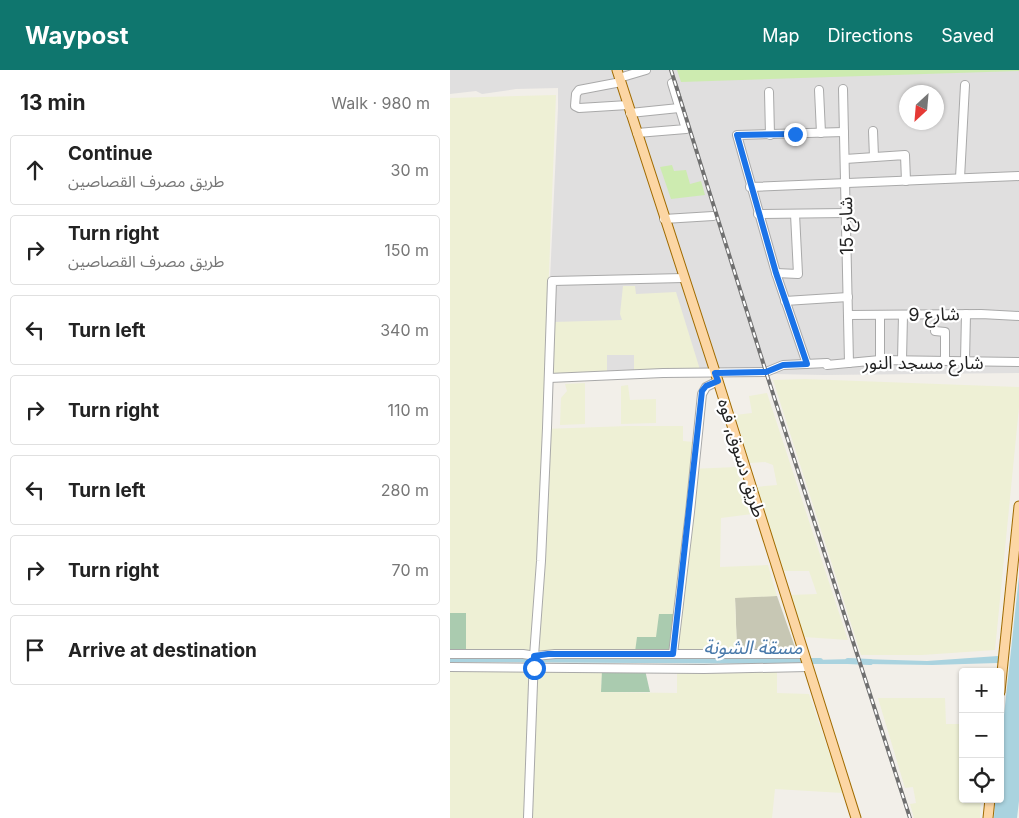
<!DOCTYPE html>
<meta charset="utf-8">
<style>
body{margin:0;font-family:Inter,"Noto Sans Arabic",sans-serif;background:#f2f2f2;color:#222}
.controls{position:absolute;right:15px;bottom:15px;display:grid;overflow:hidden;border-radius:5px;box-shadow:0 1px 4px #0004}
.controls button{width:45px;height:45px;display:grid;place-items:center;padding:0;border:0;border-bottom:1px solid #e0e0e0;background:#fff;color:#222;font:25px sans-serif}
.compass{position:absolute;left:449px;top:15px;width:45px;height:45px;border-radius:50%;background:#fff;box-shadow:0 1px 4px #0004;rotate:206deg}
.stop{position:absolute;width:15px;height:15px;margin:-11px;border:4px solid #1a73e8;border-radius:50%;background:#fff}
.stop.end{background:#1a73e8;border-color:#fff;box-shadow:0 1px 5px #0008}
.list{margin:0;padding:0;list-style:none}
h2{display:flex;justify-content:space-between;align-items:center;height:65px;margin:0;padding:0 20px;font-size:21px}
h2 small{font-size:16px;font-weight:400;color:#767676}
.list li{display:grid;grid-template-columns:32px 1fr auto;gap:15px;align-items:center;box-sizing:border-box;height:70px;margin:0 10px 10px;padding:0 10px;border:1px solid #e0e0e0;border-radius:5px}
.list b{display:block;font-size:19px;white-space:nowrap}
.list p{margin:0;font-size:16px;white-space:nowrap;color:#767676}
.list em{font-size:16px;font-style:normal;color:#767676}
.icon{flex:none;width:28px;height:28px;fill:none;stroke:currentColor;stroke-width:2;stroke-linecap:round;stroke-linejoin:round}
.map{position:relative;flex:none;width:569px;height:748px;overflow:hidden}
header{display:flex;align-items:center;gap:30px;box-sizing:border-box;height:70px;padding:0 25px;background:#0f766e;color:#fff}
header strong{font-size:24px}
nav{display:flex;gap:28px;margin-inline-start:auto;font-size:18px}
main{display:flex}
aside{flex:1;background:#fff}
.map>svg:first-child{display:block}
.residential{fill:#e0dfdf;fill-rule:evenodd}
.construction{fill:#c7c7b4}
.farmland{fill:#eef0d5}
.grass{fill:#cdebb0}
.cemetery{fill:#aacbaf}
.water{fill:#aad3df}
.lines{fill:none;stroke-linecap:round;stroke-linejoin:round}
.canal{stroke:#aad3df;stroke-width:6}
.minor-casing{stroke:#a9a9a9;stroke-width:10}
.major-casing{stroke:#a06b00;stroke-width:11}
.minor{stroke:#fff;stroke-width:8}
.major{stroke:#fcd6a4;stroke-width:9}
.rail-casing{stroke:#707070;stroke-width:4}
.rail{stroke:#fff;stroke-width:2;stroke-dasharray:5.5;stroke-linecap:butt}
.route{stroke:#1a73e8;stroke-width:6}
.labels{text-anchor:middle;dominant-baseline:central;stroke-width:4.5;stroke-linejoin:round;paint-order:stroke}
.street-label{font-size:18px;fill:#222;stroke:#fff}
.water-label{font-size:19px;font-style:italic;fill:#4a7aab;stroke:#fff}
</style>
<header>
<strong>Waypost</strong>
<nav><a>Map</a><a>Directions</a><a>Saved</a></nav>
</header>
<main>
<aside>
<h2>13 min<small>Walk · 980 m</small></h2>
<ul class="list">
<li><svg class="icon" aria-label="ahead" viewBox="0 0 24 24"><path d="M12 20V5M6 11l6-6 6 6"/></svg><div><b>Continue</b><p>طريق مصرف القصاصين</p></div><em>30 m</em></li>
<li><svg class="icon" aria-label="right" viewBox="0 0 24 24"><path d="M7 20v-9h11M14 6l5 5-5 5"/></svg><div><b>Turn right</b><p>طريق مصرف القصاصين</p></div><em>150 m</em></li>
<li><svg class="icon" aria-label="left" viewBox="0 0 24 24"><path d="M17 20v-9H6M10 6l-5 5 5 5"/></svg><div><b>Turn left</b></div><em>340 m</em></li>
<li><svg class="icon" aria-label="right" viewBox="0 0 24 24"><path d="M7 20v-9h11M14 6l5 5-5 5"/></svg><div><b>Turn right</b></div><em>110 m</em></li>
<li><svg class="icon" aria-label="left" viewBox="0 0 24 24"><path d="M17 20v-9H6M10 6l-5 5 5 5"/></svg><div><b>Turn left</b></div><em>280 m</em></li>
<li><svg class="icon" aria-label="right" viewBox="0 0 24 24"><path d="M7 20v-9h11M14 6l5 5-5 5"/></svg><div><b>Turn right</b></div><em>70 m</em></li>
<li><svg class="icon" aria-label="arrive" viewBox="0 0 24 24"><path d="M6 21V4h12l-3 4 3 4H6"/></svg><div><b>Arrive at destination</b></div></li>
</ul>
</aside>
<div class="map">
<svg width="569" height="748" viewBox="0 0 569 748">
<rect width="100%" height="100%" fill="#f2efe9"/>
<path class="residential" d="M 0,0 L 569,0 L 569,303 L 374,305 L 322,304 L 264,300 L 98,304 L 100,209 L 108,38 L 108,18 L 66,19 L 32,24 L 26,21 L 0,24 ZM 457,22 L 487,22 L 487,52 L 457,52 Z"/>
<polygon class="construction" points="327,526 346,580 287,581 285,527"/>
<g class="farmland">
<polygon points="106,25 95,304 94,359 178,356 233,356 233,371 243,372 241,399 286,397 302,444 271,448 270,497 318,495 327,526 285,528 287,581 225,584 206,567 185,582 16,582 16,543 0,543 0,28"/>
<polygon points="173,216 185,216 186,224 226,222 251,303 184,304 184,285 157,285 157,304 101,305 103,252 172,250 170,244"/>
<polygon points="355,309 569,317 569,337 545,580 472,585 411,585 323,310"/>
<polygon points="135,313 135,354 110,355 111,328 117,321 115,314"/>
<polygon points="178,315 180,330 206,329 206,353 171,354 171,316"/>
<polygon points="317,323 398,570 354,567 340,525 367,524 359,501 334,501 305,417 327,415 323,395 315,392 300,393 285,345 302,343 299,326"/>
<polygon points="327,598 327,623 359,624 393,723 325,719 322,748 0,748 0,599 152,600 151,622 227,623 227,599"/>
<polygon points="428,628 495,628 496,654 513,654 513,729 531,729 530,748 464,748 460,734 466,733 463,717 455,718"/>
</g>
<g class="grass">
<polygon points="227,0 569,0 569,1 231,12"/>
<polygon points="222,95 224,101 236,100 240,114 251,111 255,125 221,129 210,97"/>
</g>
<g class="cemetery">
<rect x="0" y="543" width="16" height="39"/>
<polygon points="209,544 225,544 221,583 185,582 187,567 206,567"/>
<polygon points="152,600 195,600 200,622 151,622"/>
</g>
<g class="water">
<polygon points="569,506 569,731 567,748 544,748 545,729 550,729 550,682"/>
<polygon points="548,586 548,593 482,595 418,594 413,593 412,589 477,591"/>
<polygon points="0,588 346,589 347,594 0,592"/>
<polygon points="403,589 405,594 363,594 362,590"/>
</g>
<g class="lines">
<g class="canal">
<polyline points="338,591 370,591"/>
<polyline points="398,591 420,592"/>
</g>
<g class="minor-casing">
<g id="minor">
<polyline points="169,8 196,0"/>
<polyline points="171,12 129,20 126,24 125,36 129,38 178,35"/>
<polyline points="393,19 399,293"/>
<polyline points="369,20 371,63"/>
<polyline points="319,22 320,65"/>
<polyline points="180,43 229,38"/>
<polyline points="423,61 424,87"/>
<polyline points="187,63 236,59 222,13"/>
<polyline points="395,89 455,85 456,111"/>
<polyline points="510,108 515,15"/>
<polyline points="300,117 569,106"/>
<polyline points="308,144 396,143"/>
<polyline points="214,149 263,146"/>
<polyline points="326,203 348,204 345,144"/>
<polyline points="335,231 398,227"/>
<polyline points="398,245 531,244 569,246"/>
<polyline points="430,245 430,290"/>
<polyline points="485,261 495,262 495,290"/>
<polyline points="452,290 453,245"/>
<polyline points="515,291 516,244"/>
<polyline points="357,294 326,203 287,65 394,62"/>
<polyline points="377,295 430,290 569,292"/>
<polyline points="99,308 213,303 316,302 333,295 377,293"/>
<polyline points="0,584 73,584 86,586 105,584 354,584"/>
<polyline points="223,584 240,442 252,324 256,317 268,311"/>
<polyline points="0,597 254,599 358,597"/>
<polyline points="78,748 84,586 91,491 97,358 102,211 234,208"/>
</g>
</g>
<g class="major-casing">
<g id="major">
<polyline points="167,0 268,311 406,748"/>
<polyline points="550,622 569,436"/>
<polyline points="538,748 540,729"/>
</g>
</g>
<use href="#minor" class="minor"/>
<use href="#major" class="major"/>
<g class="rail-casing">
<polyline id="rail" points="221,0 316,302 460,748"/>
</g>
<use href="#rail" class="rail"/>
</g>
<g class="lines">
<polyline class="route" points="84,598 84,586 98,584 223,584 252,321 256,316 268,311 265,303 316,302 333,295 357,294 326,203 287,65 345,64"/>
</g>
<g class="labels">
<g class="street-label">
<text transform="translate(396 156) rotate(-91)">شارع 15</text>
<text transform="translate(484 244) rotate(-1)">شارع 9</text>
<text x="473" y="292">شارع مسجد النور</text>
<text transform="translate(292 388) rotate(73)">طريق دسوق, فوه</text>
</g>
<g class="water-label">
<text x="303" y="577">مسقة الشونة</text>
</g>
</g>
</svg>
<div class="controls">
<button>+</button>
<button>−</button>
<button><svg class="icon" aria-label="locate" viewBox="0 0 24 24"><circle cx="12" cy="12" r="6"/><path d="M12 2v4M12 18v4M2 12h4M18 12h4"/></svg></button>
</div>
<svg class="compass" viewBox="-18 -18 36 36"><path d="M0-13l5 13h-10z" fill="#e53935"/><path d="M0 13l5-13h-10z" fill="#767676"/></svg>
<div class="stop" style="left:84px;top:598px"></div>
<div class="stop end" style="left:345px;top:64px"></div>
</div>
</main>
